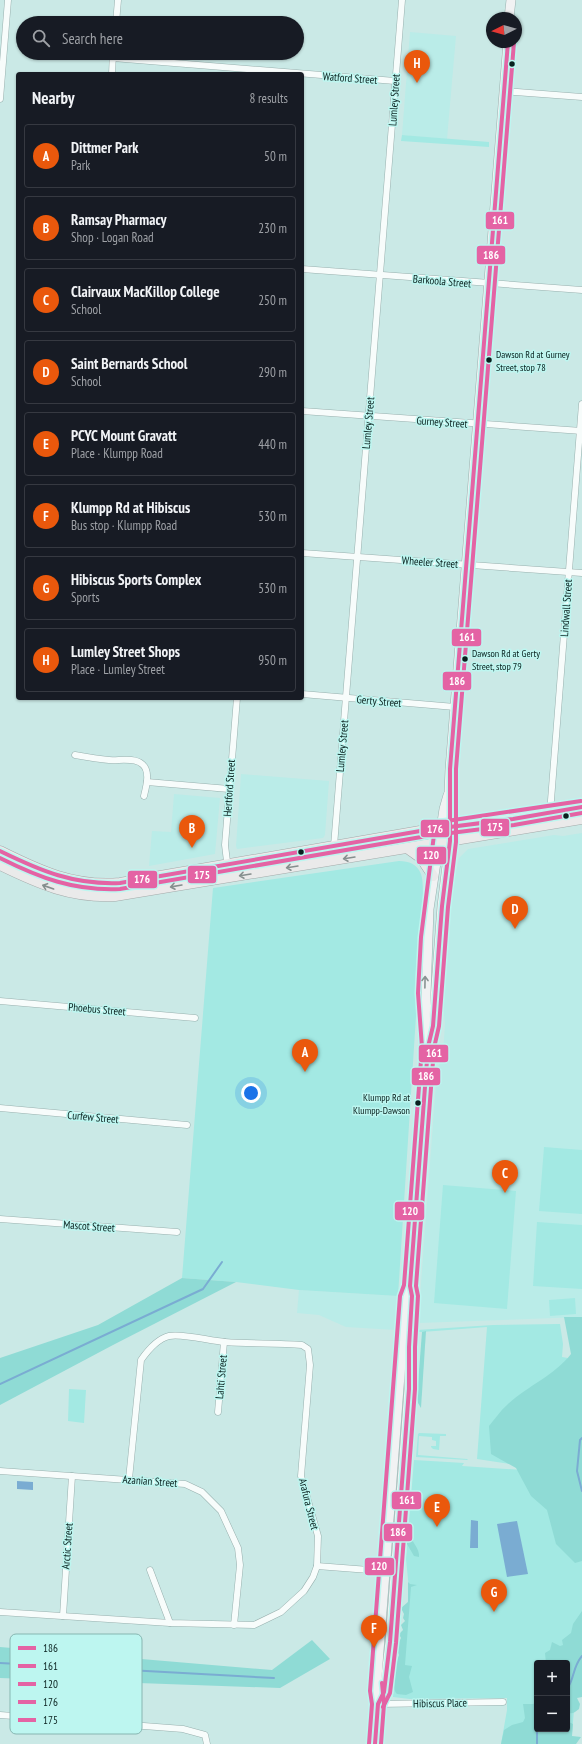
<!DOCTYPE html>
<meta charset="utf-8">
<style>
body{margin:0;font-family:"PT Sans Narrow",sans-serif;background:#20242c;color:#f1f3f6}
.controls{position:absolute;right:12px;bottom:12px;display:grid;overflow:hidden;border-radius:4px;box-shadow:0 1px 3px #0004}
.controls button{width:36px;height:36px;display:grid;place-items:center;padding:0;border:0;border-bottom:1px solid #363941;background:#171b24;color:#f1f3f6;font:20px sans-serif}
.compass{position:absolute;left:486px;top:12px;width:36px;height:36px;border-radius:50%;background:#171b24;box-shadow:0 1px 3px #0004;rotate:265deg}
.you{position:absolute;left:251px;top:1093px;width:14px;height:14px;margin:-10px;border:3px solid #fff;border-radius:50%;background:#1a73e8;box-shadow:0 0 0 6px #1a73e833}
.badge{display:grid;place-items:center;width:26px;height:26px;border-radius:50%;background:#ea580c;color:#fff;font-size:13px;font-weight:700}
.pin{position:absolute;translate:-50% -33px;filter:drop-shadow(0 1px 2px #0008)}
.pin::after{content:'';position:absolute;top:21px;width:14px;height:12px;background:inherit;clip-path:polygon(0 0,100% 0,50% 100%)}
.list{margin:0;padding:0;list-style:none}
h2{display:flex;justify-content:space-between;align-items:center;height:52px;margin:0;padding:0 16px;font-size:17px}
h2 small{font-size:13px;font-weight:400;color:#9ea1a6}
.list li{display:grid;grid-template-columns:26px 1fr auto;gap:12px;align-items:center;box-sizing:border-box;height:64px;margin:0 8px 8px;padding:0 8px;border:1px solid #363941;border-radius:4px}
.list b{display:block;font-size:15px;white-space:nowrap}
.list p{margin:0;font-size:13px;white-space:nowrap;color:#9ea1a6}
.list em{font-size:13px;font-style:normal;color:#9ea1a6}
.icon{flex:none;width:22px;height:22px;fill:none;stroke:currentColor;stroke-width:2;stroke-linecap:round;stroke-linejoin:round}
.map{position:relative;flex:none;width:582px;height:1744px;overflow:hidden}
.search{position:absolute;background:#171b24;box-shadow:0 1px 3px #0004;left:16px;top:16px;width:288px;height:44px;display:flex;align-items:center;gap:10px;box-sizing:border-box;padding:0 14px;border-radius:22px;color:#9ea1a6;font-size:15px}
.panel{position:absolute;background:#171b24;box-shadow:0 1px 3px #0004;left:16px;top:72px;width:288px;height:628px;border-radius:4px}
.map>svg:first-child{display:block}
.built{fill:#baece8}
.green{fill:#a3e9e3;fill-rule:evenodd}
.forest{fill:#8fdbd5}
.water{fill:#7aacd2}
.lines{fill:none;stroke-linecap:round;stroke-linejoin:round}
.stream{stroke:#7aacd2;stroke-width:2}
.minor-casing{stroke:#98b0ae;stroke-width:7}
.secondary-casing{stroke:#98b0ae;stroke-width:10}
.primary-casing{stroke:#a3a9a9;stroke-width:11}
.minor{stroke:#f7fcfb;stroke-width:6}
.secondary{stroke:#f1f2f3;stroke-width:9}
.primary{stroke:#eaeaea;stroke-width:10}
.bus-1-casing{stroke:#bdf6f0;stroke-width:7}
.bus-2-casing{stroke:#bdf6f0;stroke-width:7}
.bus-3-casing{stroke:#bdf6f0;stroke-width:7}
.bus-4-casing{stroke:#bdf6f0;stroke-width:7}
.bus-5-casing{stroke:#bdf6f0;stroke-width:7}
.bus-1{stroke:#e463a4;stroke-width:4}
.bus-2{stroke:#e463a4;stroke-width:4}
.bus-3{stroke:#e463a4;stroke-width:4}
.bus-4{stroke:#e463a4;stroke-width:4}
.bus-5{stroke:#e463a4;stroke-width:4}
.oneway{stroke:#858f8e}
.oneway2{stroke:#899493}
.bus-dot{fill:#09201e;stroke:#bdf6f0;stroke-width:1.5}
.labels{text-anchor:middle;dominant-baseline:central;stroke-width:3;stroke-linejoin:round;paint-order:stroke}
.bus-label{font-size:10px;fill:#09201e;stroke:#bdf6f0;text-anchor:start}
.street-label{font-size:11px;fill:#09201e;stroke:#bdf6f0}
.key{fill:#bdf6f0;stroke:#87b6b1;stroke-width:1}
.key-label{font-size:11px;fill:#09201e}
.line-badge{stroke:#bdf6f0;stroke-width:1.5}
.badge-label{font-size:11px;text-anchor:middle;font-weight:bold;fill:#fff}
</style>
<div class="map">
<svg width="582" height="1744" viewBox="0 0 582 1744">
<rect width="100%" height="100%" fill="#cae9e6"/>
<g class="built">
<polygon points="410,32 456,36 447,139 402,135"/>
<polygon points="241,774 329,781 325,835 323,838 237,849 236,846"/>
<polygon points="174,794 220,798 215,854 149,866 152,831 171,832"/>
<polygon points="582,833 582,1317 418,1323 437,1070 443,1053 445,1024 443,1006 451,896 459,858 468,849 554,835 563,836"/>
<polygon points="299,1290 398,1296 396,1330 346,1327 319,1315 297,1313"/>
</g>
<g class="green">
<polygon points="402,135 489,142 489,147 401,141"/>
<path d="M 399,861 C 409,861 417,864 421,874 C 427,891 417,948 416,970 C 415,985 416,1001 416,1016 L 398,1296 L 299,1290 L 236,1282 L 182,1278 L 213,888 Z"/>
<polygon points="544,1147 582,1150 582,1214 539,1211"/>
<polygon points="443,1185 516,1191 507,1309 434,1303"/>
<polygon points="537,1222 582,1225 582,1289 533,1286"/>
<polygon points="575,1298 576,1314 550,1316 549,1300"/>
<polygon points="560,1324 563,1344 562,1357 568,1358 510,1464 477,1459 487,1327 422,1332 417,1332 417,1330 493,1325"/>
<polygon points="69,1389 86,1390 84,1423 68,1421"/>
<polygon points="419,1433 446,1434 446,1436 440,1436 439,1450 433,1449 431,1447 431,1446 436,1446 436,1441 432,1440 432,1437 419,1436 418,1455 467,1459 468,1460 416,1457 418,1434"/>
<path d="M 414,1460 L 464,1463 L 462,1466 L 582,1474 L 582,1622 L 571,1744 L 501,1744 L 507,1710 L 507,1698 L 410,1699 L 393,1697 L 396,1664 L 404,1643 L 409,1589 L 406,1559 ZM 537,1663 L 567,1663 L 567,1729 L 537,1729 Z"/>
</g>
<g class="forest">
<polygon points="182,1278 236,1282 113,1345 0,1405 0,1358 98,1325"/>
<path d="M 564,1317 L 582,1317 L 582,1561 L 575,1563 L 556,1544 L 547,1510 L 531,1496 L 516,1468 L 491,1454 L 489,1426 C 495,1419 500,1411 507,1405 C 527,1386 554,1376 571,1354 Z"/>
<polygon points="426,1331 421,1408 418,1403 417,1397 422,1332"/>
<path d="M 408,1533 C 411,1540 420,1549 419,1557 L 414,1556 L 407,1544 Z"/>
<path d="M 408,1582 L 410,1584 L 417,1585 L 411,1587 L 405,1665 L 412,1666 L 409,1677 L 413,1692 L 406,1695 L 397,1694 C 391,1689 396,1663 399,1655 L 396,1648 L 401,1638 L 399,1634 L 403,1630 L 401,1625 L 405,1621 L 403,1618 L 404,1614 L 401,1608 L 408,1602 Z"/>
<path d="M 582,1611 L 582,1697 L 577,1698 L 580,1704 L 579,1709 C 575,1712 572,1715 567,1712 L 567,1663 L 546,1663 L 545,1653 L 550,1650 L 552,1642 L 560,1646 L 563,1645 L 562,1640 L 571,1633 L 573,1624 Z"/>
<polygon points="312,1640 330,1659 280,1688 0,1678 0,1647 272,1670"/>
<polygon points="537,1702 537,1729 567,1729 567,1721 573,1724 572,1736 581,1737 576,1744 501,1744 504,1730 512,1725 523,1722 525,1718 523,1704 533,1704"/>
</g>
<g class="water">
<polygon points="17,1481 33,1482 33,1490 17,1489"/>
<polygon points="471,1520 478,1521 478,1548 470,1548"/>
<polygon points="517,1521 528,1574 507,1577 497,1524"/>
</g>
<g class="lines">
<g class="stream">
<polyline points="0,1384 203,1289 222,1262"/>
<polyline points="582,1438 580,1440 577,1471 582,1491"/>
<polyline points="0,1663 274,1678"/>
<path d="M 567,1689 C 575,1678 572,1668 582,1656"/>
<polyline points="537,1744 537,1729"/>
</g>
<g class="minor-casing">
<g id="minor">
<polyline points="116,23 118,0"/>
<polyline points="113,58 395,81"/>
<polyline points="112,74 113,53"/>
<polyline points="503,91 582,97"/>
<polyline points="0,99 8,0"/>
<polyline points="302,269 582,290"/>
<polyline points="302,411 582,431"/>
<polyline points="302,553 582,573"/>
<polyline points="302,694 455,707"/>
<path d="M 75,755 C 86,757 97,759 109,760 C 118,761 134,757 142,764 C 151,771 146,787 144,796"/>
<polyline points="147,782 229,789"/>
<polyline points="550,813 582,404"/>
<polyline points="334,846 402,0"/>
<polyline points="229,878 225,845 237,698"/>
<polyline points="0,1001 195,1018"/>
<polyline points="0,1108 187,1125"/>
<polyline points="0,1219 177,1232"/>
<polyline points="218,1412 224,1342"/>
<polyline points="0,1471 185,1484 202,1492 221,1511 238,1548 240,1565 234,1625"/>
<polyline points="317,1566 395,1572"/>
<polyline points="150,1570 170,1623"/>
<path d="M 0,1612 L 170,1623 L 254,1625 L 281,1612 L 304,1591 L 313,1577 L 317,1566 L 318,1536 L 301,1476 L 310,1365 L 308,1349 L 302,1345 C 276,1343 250,1344 225,1342 C 210,1341 182,1333 169,1336 C 157,1339 148,1350 141,1360 L 129,1479"/>
<polyline points="63,1616 72,1476"/>
<polyline points="378,1704 503,1702"/>
<polyline points="0,1715 183,1729 205,1735 207,1744"/>
</g>
</g>
<g class="secondary-casing">
<g id="secondary">
<polyline points="509,18 511,0"/>
<polyline points="427,1042 425,1025 429,909 444,809 448,795"/>
<polyline points="378,1704 384,1692 390,1642 409,1389 409,1347 412,1296 410,1286 428,1047 433,1026 442,906 450,841 451,808 449,793 450,769 508,42"/>
<polyline points="375,1744 378,1704 376,1691 406,1296 410,1286"/>
</g>
</g>
<g class="primary-casing">
<g id="primary">
<polyline points="407,848 421,858 433,876"/>
<path d="M 0,851 C 40,871 74,887 120,883 L 426,830 L 513,819 L 582,807"/>
<path d="M 0,865 C 39,884 71,898 115,896 L 582,819"/>
</g>
</g>
<use href="#minor" class="minor"/>
<use href="#secondary" class="secondary"/>
<use href="#primary" class="primary"/>
<g class="bus-1-casing">
<polyline id="bus-1" points="375,1744 378,1704 384,1692 390,1642 409,1389 409,1347 412,1296 410,1286 428,1047 433,1026 442,906 450,841 450,769 508,42"/>
</g>
<g class="bus-2-casing">
<g id="bus-2">
<polyline points="383,1707 390,1693 396,1643 415,1389 415,1347 418,1296 416,1286 434,1048 439,1026 448,907 456,842 456,769 514,42"/>
<polyline points="381,1744 384,1704 382,1683"/>
</g>
</g>
<g class="bus-3-casing">
<polyline id="bus-3" points="369,1744 372,1704 370,1691 400,1296 404,1285 422,1047 418,993 421,937 435,827 440,822 581,801"/>
</g>
<g class="bus-4-casing">
<path id="bus-4" d="M 0,851 C 41,871 74,885 120,883 L 426,830 L 513,819 L 582,807"/>
</g>
<g class="bus-5-casing">
<path id="bus-5" d="M 0,858 C 40,878 74,891 120,889 L 427,836 L 514,825 L 582,813"/>
</g>
<use href="#bus-1" class="bus-1"/>
<use href="#bus-2" class="bus-2"/>
<use href="#bus-3" class="bus-3"/>
<use href="#bus-4" class="bus-4"/>
<use href="#bus-5" class="bus-5"/>
</g>
<defs><path id="oneway-shaft" d="M-6 0H5M1.5-3L5.5 0L1.5 3" fill="none" stroke-width="1.6" stroke-linecap="round" stroke-linejoin="round"/></defs>
<g class="oneway">
<use href="#oneway-shaft" transform="translate(349 858) rotate(171)"/>
<use href="#oneway-shaft" transform="translate(292 867) rotate(171)"/>
<use href="#oneway-shaft" transform="translate(245 875) rotate(171)"/>
<use href="#oneway-shaft" transform="translate(176 886) rotate(170)"/>
<use href="#oneway-shaft" transform="translate(48 887) rotate(-161)"/>
</g>
<use class="oneway2" href="#oneway-shaft" transform="translate(425 982) rotate(-89)"/>
<g class="bus-dot">
<circle cx="512" cy="64" r="3.5"/>
<circle cx="489" cy="360" r="3.5"/>
<circle cx="465" cy="659" r="3.5"/>
<circle cx="566" cy="816" r="3.5"/>
<circle cx="301" cy="852" r="3.5"/>
<circle cx="418" cy="1103" r="3.5"/>
</g>
<g class="labels">
<g class="bus-label">
<text x="496" y="354">Dawson Rd at Gurney<tspan x="496" dy="13">Street, stop 78</tspan></text>
<text x="472" y="653">Dawson Rd at Gerty<tspan x="472" dy="13">Street, stop 79</tspan></text>
<text x="410" y="1097" text-anchor="end">Klumpp Rd at<tspan x="410" dy="13">Klumpp-Dawson</tspan></text>
</g>
<g class="street-label">
<text transform="translate(350 78) rotate(4)">Watford Street</text>
<text transform="translate(394 100) rotate(-86)">Lumley Street</text>
<text transform="translate(442 281) rotate(5)">Barkoola Street</text>
<text transform="translate(442 422) rotate(4)">Gurney Street</text>
<text transform="translate(368 423) rotate(-85)">Lumley Street</text>
<text transform="translate(430 562) rotate(4)">Wheeler Street</text>
<text transform="translate(566 608) rotate(-86)">Lindwall Street</text>
<text transform="translate(379 701) rotate(5)">Gerty Street</text>
<text transform="translate(342 746) rotate(-85)">Lumley Street</text>
<text transform="translate(229 788) rotate(-86)">Hertford Street</text>
<text transform="translate(97 1009) rotate(5)">Phoebus Street</text>
<text transform="translate(93 1117) rotate(5)">Curfew Street</text>
<text transform="translate(89 1226) rotate(4)">Mascot Street</text>
<text transform="translate(221 1377) rotate(-85)">Lahti Street</text>
<text transform="translate(150 1481) rotate(4)">Azanian Street</text>
<text transform="translate(309 1504) rotate(76)">Arafura Street</text>
<text transform="translate(67 1546) rotate(-86)">Arctic Street</text>
<text transform="translate(440 1703) rotate(-1)">Hibiscus Place</text>
</g>
</g>
<rect x="10" y="1634" width="132" height="100" rx="6" class="key"/>
<rect x="18" y="1646" width="18" height="4" fill="#e463a4"/>
<rect x="18" y="1664" width="18" height="4" fill="#e463a4"/>
<rect x="18" y="1682" width="18" height="4" fill="#e463a4"/>
<rect x="18" y="1700" width="18" height="4" fill="#e463a4"/>
<rect x="18" y="1718" width="18" height="4" fill="#e463a4"/>
<g class="key-label">
<text x="43" y="1652">186</text>
<text x="43" y="1670">161</text>
<text x="43" y="1688">120</text>
<text x="43" y="1706">176</text>
<text x="43" y="1724">175</text>
</g>
<g class="line-badge">
<rect x="485" y="211" width="30" height="19" rx="4" fill="#e463a4"/>
<rect x="476" y="245" width="30" height="20" rx="4" fill="#e463a4"/>
<rect x="451" y="628" width="31" height="19" rx="4" fill="#e463a4"/>
<rect x="442" y="671" width="30" height="20" rx="4" fill="#e463a4"/>
<rect x="480" y="818" width="30" height="19" rx="4" fill="#e463a4"/>
<rect x="420" y="819" width="30" height="19" rx="4" fill="#e463a4"/>
<rect x="416" y="846" width="31" height="19" rx="4" fill="#e463a4"/>
<rect x="187" y="865" width="30" height="19" rx="4" fill="#e463a4"/>
<rect x="127" y="870" width="31" height="19" rx="4" fill="#e463a4"/>
<rect x="418" y="1044" width="31" height="19" rx="4" fill="#e463a4"/>
<rect x="411" y="1067" width="30" height="19" rx="4" fill="#e463a4"/>
<rect x="394" y="1201" width="31" height="20" rx="4" fill="#e463a4"/>
<rect x="391" y="1491" width="31" height="19" rx="4" fill="#e463a4"/>
<rect x="383" y="1523" width="30" height="19" rx="4" fill="#e463a4"/>
<rect x="364" y="1557" width="31" height="19" rx="4" fill="#e463a4"/>
</g>
<g class="badge-label">
<text x="500" y="224">161</text>
<text x="491" y="259">186</text>
<text x="467" y="641">161</text>
<text x="457" y="685">186</text>
<text x="495" y="831">175</text>
<text x="435" y="833">176</text>
<text x="431" y="859">120</text>
<text x="202" y="879">175</text>
<text x="142" y="883">176</text>
<text x="434" y="1057">161</text>
<text x="426" y="1080">186</text>
<text x="410" y="1215">120</text>
<text x="407" y="1504">161</text>
<text x="398" y="1536">186</text>
<text x="379" y="1570">120</text>
</g>
</svg>
<div class="controls">
<button>+</button>
<button>−</button>
</div>
<svg class="compass" viewBox="-18 -18 36 36"><path d="M0-13l5 13h-10z" fill="#e53935"/><path d="M0 13l5-13h-10z" fill="#9ea1a6"/></svg>
<div class="you"></div>
<div class="pin badge" style="left:305px;top:1072px">A</div>
<div class="pin badge" style="left:192px;top:848px">B</div>
<div class="pin badge" style="left:505px;top:1193px">C</div>
<div class="pin badge" style="left:515px;top:929px">D</div>
<div class="pin badge" style="left:437px;top:1527px">E</div>
<div class="pin badge" style="left:374px;top:1648px">F</div>
<div class="pin badge" style="left:494px;top:1612px">G</div>
<div class="pin badge" style="left:417px;top:83px">H</div>
<div class="search"><svg class="icon" aria-label="search" viewBox="0 0 24 24"><circle cx="10" cy="10" r="6"/><path d="M15 15l6 6"/></svg>Search here</div>
<section class="panel">
<h2>Nearby<small>8 results</small></h2>
<ul class="list">
<li><span class="badge">A</span><div><b>Dittmer Park</b><p>Park</p></div><em>50 m</em></li>
<li><span class="badge">B</span><div><b>Ramsay Pharmacy</b><p>Shop · Logan Road</p></div><em>230 m</em></li>
<li><span class="badge">C</span><div><b>Clairvaux MacKillop College</b><p>School</p></div><em>250 m</em></li>
<li><span class="badge">D</span><div><b>Saint Bernards School</b><p>School</p></div><em>290 m</em></li>
<li><span class="badge">E</span><div><b>PCYC Mount Gravatt</b><p>Place · Klumpp Road</p></div><em>440 m</em></li>
<li><span class="badge">F</span><div><b>Klumpp Rd at Hibiscus</b><p>Bus stop · Klumpp Road</p></div><em>530 m</em></li>
<li><span class="badge">G</span><div><b>Hibiscus Sports Complex</b><p>Sports</p></div><em>530 m</em></li>
<li><span class="badge">H</span><div><b>Lumley Street Shops</b><p>Place · Lumley Street</p></div><em>950 m</em></li>
</ul>
</section>
</div>
